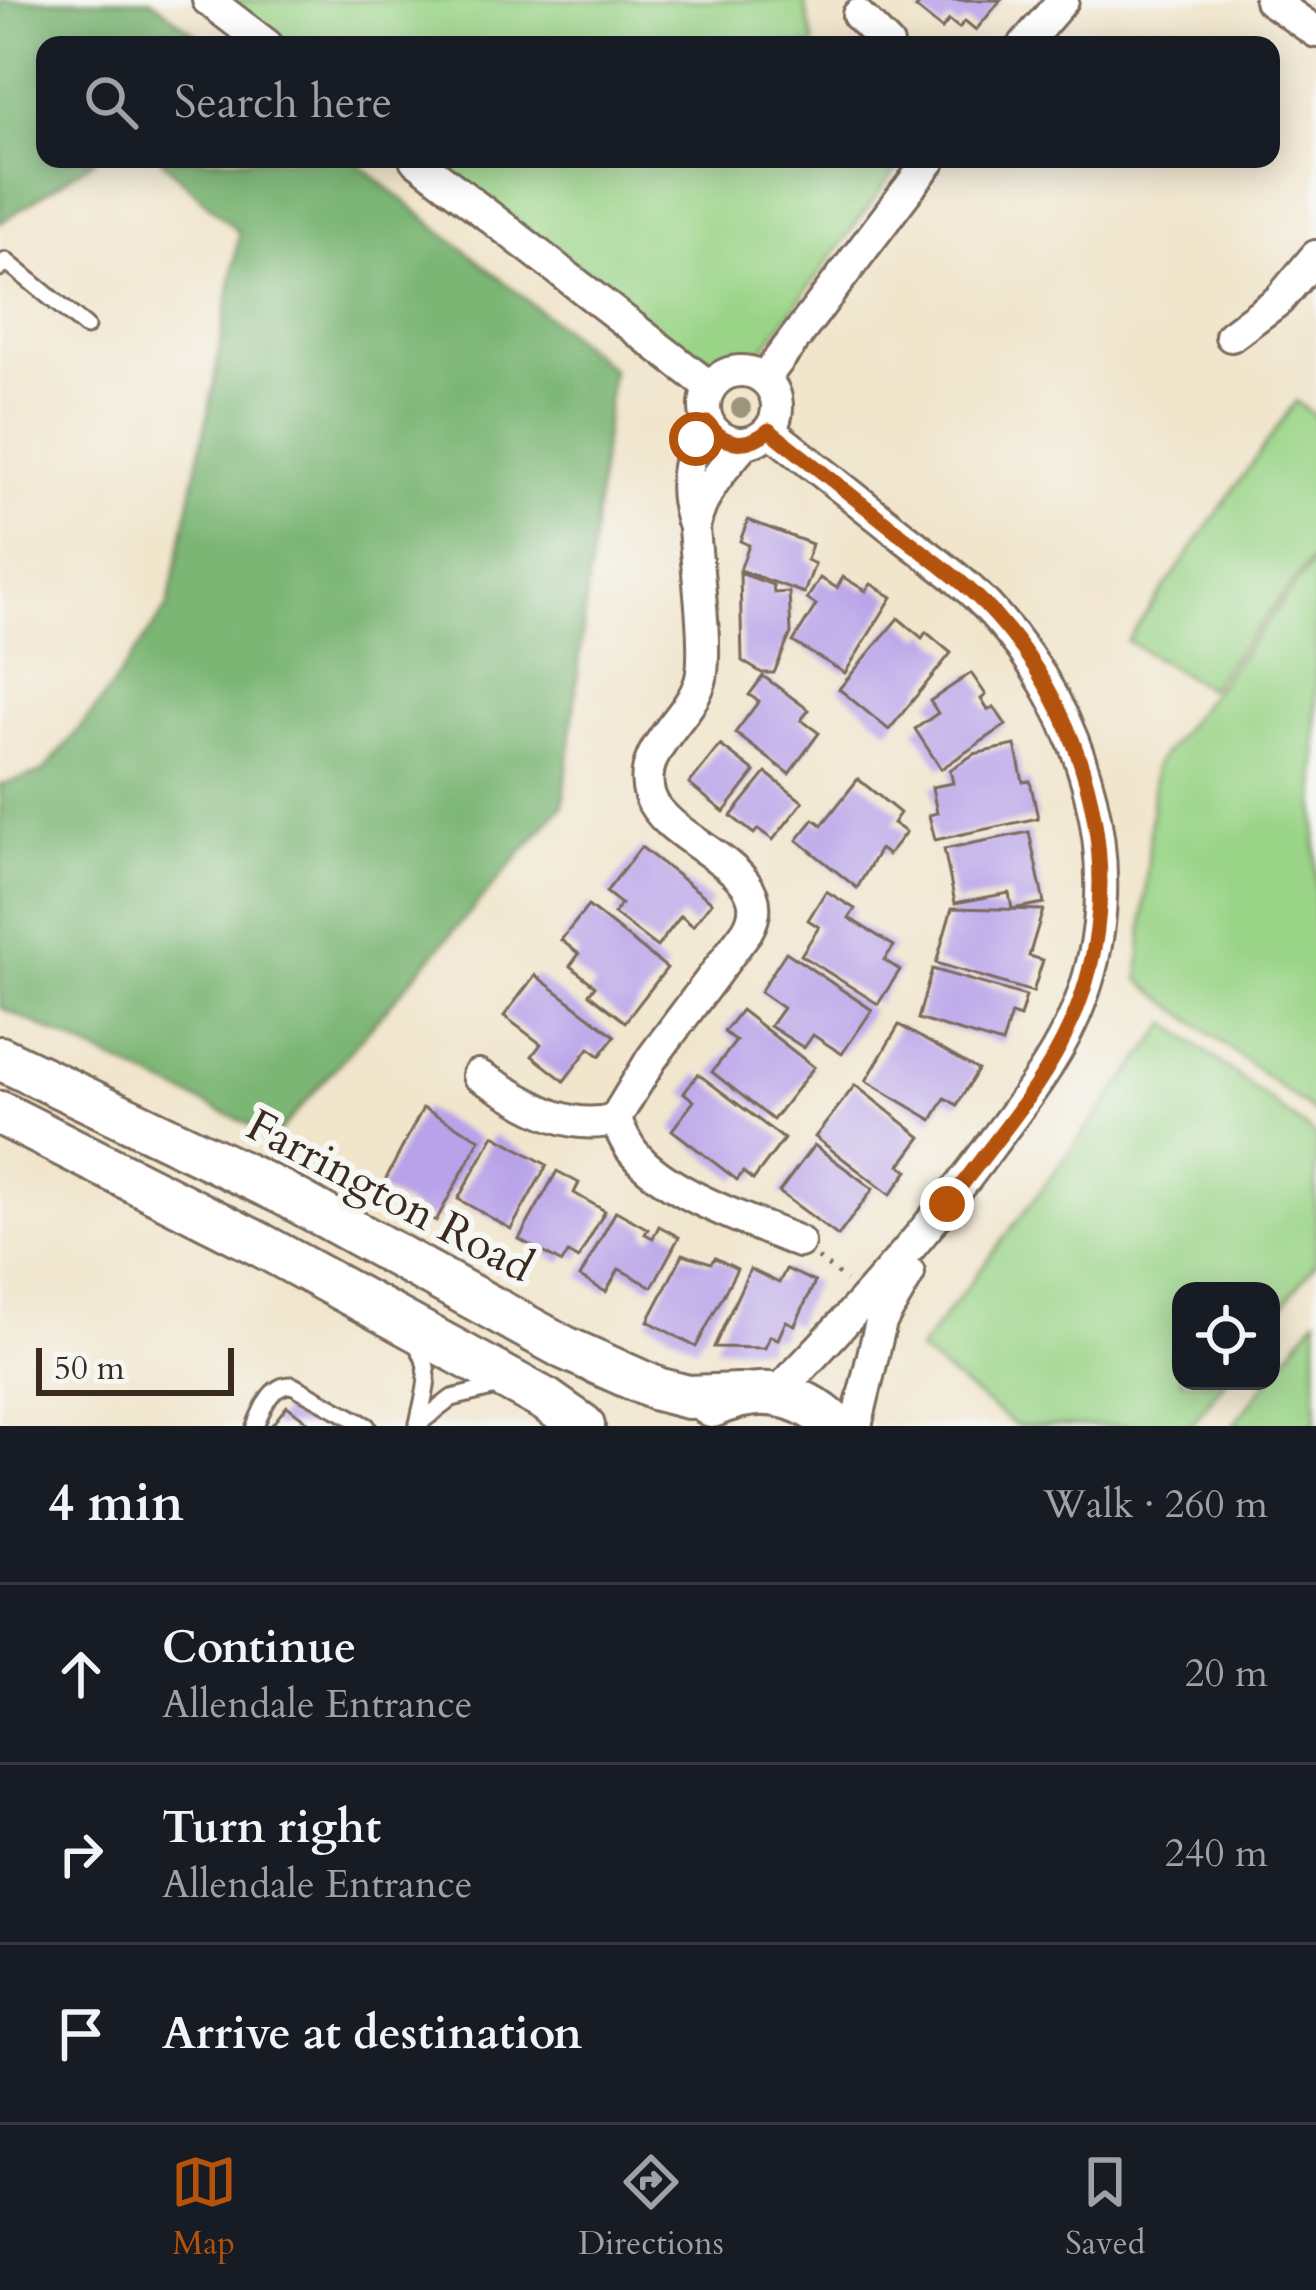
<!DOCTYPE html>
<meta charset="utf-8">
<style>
body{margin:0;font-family:Cardo,serif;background:#242831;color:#f1f3f6}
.controls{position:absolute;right:36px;bottom:36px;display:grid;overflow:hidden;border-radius:24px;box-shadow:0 6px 30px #0003}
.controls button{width:108px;height:108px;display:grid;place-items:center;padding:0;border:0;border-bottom:3px solid #363941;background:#171b24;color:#f1f3f6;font:60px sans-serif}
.scale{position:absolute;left:36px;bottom:30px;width:198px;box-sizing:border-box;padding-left:12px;border:6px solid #3b2a1e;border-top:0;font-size:33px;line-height:42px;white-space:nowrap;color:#3b2a1e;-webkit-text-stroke:9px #f6f6f2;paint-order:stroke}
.stop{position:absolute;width:36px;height:36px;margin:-27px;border:9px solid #b45309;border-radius:50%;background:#fff}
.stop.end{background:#b45309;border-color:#fff;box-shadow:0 3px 12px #0008}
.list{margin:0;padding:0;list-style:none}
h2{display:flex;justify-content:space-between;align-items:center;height:156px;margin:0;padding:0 48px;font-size:51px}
h2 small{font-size:39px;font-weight:400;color:#9ea1a6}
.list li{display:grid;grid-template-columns:78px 1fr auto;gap:36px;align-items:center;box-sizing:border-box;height:180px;padding:0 48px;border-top:3px solid #363941}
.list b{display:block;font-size:45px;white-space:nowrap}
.list p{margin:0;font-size:39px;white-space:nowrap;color:#9ea1a6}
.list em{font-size:39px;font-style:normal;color:#9ea1a6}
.icon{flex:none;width:66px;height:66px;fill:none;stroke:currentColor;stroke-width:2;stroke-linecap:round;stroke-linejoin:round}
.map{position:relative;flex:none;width:1316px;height:1426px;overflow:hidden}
.search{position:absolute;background:#171b24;box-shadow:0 6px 30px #0003;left:36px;right:36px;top:36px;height:132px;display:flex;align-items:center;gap:30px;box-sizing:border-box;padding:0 42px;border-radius:24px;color:#9ea1a6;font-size:45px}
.sheet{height:696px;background:#171b24}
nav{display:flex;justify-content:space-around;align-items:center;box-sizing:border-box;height:168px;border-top:3px solid #363941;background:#171b24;font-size:33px;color:#9ea1a6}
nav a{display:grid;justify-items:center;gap:6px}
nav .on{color:#b45309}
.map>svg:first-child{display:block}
.green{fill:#9ad487;stroke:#6a7f52;stroke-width:3}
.forest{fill:#7bb674;stroke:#5b7049;stroke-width:3}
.building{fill:#b8a2e9}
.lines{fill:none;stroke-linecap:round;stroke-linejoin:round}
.service-casing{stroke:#7b6b5b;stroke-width:21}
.minor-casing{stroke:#7b6b5b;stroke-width:36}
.secondary-casing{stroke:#7b6b5b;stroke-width:48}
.path{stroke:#7b6b5b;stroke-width:4.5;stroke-dasharray:3 9;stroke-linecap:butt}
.service{stroke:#fff;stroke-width:15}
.minor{stroke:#fff;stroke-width:30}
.secondary{stroke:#fff;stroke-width:42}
.tree{fill:#9a957b}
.route{stroke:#b45309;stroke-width:15}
.labels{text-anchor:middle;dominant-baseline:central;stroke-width:12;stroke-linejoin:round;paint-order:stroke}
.street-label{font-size:45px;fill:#3b2a1e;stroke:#f6f6f2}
</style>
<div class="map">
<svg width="1316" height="1426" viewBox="0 0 1316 1426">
<rect width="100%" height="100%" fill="#f6f6f2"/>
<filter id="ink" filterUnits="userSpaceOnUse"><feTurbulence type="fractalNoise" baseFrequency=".00833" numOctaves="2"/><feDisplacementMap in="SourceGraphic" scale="24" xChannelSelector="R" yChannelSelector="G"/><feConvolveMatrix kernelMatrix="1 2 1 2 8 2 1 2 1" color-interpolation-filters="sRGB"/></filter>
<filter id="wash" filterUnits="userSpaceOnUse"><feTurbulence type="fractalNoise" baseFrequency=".004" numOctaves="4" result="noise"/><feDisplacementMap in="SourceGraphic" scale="48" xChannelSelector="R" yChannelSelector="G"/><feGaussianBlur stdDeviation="2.7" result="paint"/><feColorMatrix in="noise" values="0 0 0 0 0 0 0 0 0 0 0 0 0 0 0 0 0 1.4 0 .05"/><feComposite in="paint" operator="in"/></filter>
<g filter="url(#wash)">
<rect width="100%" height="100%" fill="#f1e5cc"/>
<g class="green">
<polygon points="224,0 804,0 814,45 284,45"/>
<polygon points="434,159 904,159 750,367 690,353"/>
<polygon points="1296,401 1316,417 1316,554 1208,689 1127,641"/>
<polygon points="1316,559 1316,1114 1139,980 1155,765"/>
<polygon points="1168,1023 1316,1136 1316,1262 1271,1321 1271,1291 1181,1291 1181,1381 1225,1381 1191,1426 1016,1426 918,1351"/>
<polygon points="1316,1318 1316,1426 1233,1426"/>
</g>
<g class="forest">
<polygon points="0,0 151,0 210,45 45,45 45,159 96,159 0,223"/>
<polygon points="160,159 352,159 612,369 563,805 275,1137 0,1007 0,785 43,772 97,707 168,606 213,389 239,233"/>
</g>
<g id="blocks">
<g class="building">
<polygon points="923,0 1001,0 976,30 965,21 959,28 949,20 942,29 916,8"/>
<polygon points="748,520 812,544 807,560 815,564 804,593 740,570 749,545 740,541"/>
<polygon points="740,573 773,585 774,593 789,592 791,633 774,673 762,673 742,661"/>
<polygon points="843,577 866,591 871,584 892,597 845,673 793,642 816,605 807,599 820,578 837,588"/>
<polygon points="898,618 922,638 926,632 951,653 889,730 839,689"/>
<polygon points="971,673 986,695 981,699 988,710 994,707 1006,725 941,769 915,729 938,713 930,701"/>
<polygon points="763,676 809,710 801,720 819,733 789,774 735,733 759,701 749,695"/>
<polygon points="720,745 755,772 724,812 689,784"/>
<polygon points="1015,745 1023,782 1030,781 1038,818 935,840 929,815 937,813 932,787 953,783 950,770 974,754"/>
<polygon points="766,773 803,802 773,840 758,829 754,834 731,816"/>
<polygon points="858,779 900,813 893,823 906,832 888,855 880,849 857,888 797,840 814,819 822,825"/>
<polygon points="1029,832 1044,903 1012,909 1009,893 955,903 944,849"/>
<polygon points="641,847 712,902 693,926 681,916 657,947 614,914 621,904 606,892"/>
<polygon points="826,891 855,909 849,918 894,946 884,960 900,970 878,1004 801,955 819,927 808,920"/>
<polygon points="588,906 667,968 625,1022 589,994 595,986 570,966 579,954 561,940"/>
<polygon points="952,908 1043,910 1029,956 1043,960 1033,992 936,963"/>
<polygon points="786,952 872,1010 842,1054 813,1035 804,1048 770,1026 783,1008 760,992"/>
<polygon points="932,969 1026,996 1020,1017 1011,1014 1002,1044 918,1019"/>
<polygon points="535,975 615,1036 600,1056 589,1048 564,1081 532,1056 541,1044 504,1016"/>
<polygon points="741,1010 814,1067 773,1120 712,1072 736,1041 724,1032"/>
<polygon points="899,1025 978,1070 957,1105 945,1098 932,1120 866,1081"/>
<polygon points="698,1074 784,1139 753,1180 743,1172 737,1180 672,1130 694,1101 684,1093"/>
<polygon points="855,1085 921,1137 900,1165 908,1171 890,1195 815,1137"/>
<polygon points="423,1108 480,1139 436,1221 380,1190"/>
<polygon points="494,1135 547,1165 511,1229 458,1199"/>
<polygon points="814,1145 873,1189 838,1236 779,1192"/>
<polygon points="557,1171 579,1183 574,1193 605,1211 578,1259 568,1253 562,1263 519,1239"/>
<polygon points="616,1211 648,1229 645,1234 653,1238 659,1226 679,1237 652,1287 619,1269 606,1292 580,1277"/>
<polygon points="683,1254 711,1263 715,1258 737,1269 696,1347 648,1321"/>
<polygon points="750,1269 779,1283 786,1269 815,1282 795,1325 786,1321 778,1339 770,1336 765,1348 714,1347"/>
<polygon points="287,1406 313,1426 271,1426"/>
</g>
</g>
</g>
<g filter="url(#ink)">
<use href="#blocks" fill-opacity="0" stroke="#7b6b5b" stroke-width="3"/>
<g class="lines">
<g class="service-casing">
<g id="service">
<polyline points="0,268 6,261 86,327"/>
<path d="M 415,1342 C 436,1372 424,1392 418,1424"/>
<polyline points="418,1424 452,1398 500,1386"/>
<path d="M 255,1426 C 263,1409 269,1385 292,1385 L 367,1426"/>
</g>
</g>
<g class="minor-casing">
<g id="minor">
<polyline points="208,0 267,45"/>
<polyline points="1270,0 1316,32"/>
<polyline points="858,15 888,45"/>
<polyline points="1024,45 1063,0"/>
<polyline points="415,159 710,387"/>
<polyline points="1231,336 1279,300 1316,256"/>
<circle cx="741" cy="407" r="36"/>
<polyline points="764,379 931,159"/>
<path d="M 708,423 C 685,454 680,490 694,527 C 696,561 709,655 700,682 C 688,721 635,750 650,796 C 667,845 784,869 747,931 L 652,1058 L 615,1119 C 621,1130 625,1142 633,1152 C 666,1194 750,1221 799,1242"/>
<path d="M 769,430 C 815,466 860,502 905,538 C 936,562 969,585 995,615 C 1086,716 1129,867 1082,997 C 1062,1053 1026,1098 991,1145 C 926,1234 854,1314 777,1393"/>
<path d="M 694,527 C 702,492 722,469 745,443"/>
<path d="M 478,1075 C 521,1099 564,1134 615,1119"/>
<polyline points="856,1426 881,1322 909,1273"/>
</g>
</g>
<g class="secondary-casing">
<g id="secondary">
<polyline points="0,1058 283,1193 565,1348 657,1389 688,1397 739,1395"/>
<polyline points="0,1113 261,1245 546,1400 583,1426"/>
<path d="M 712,1406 C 758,1385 799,1391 836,1426"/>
</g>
</g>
<polyline class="path" points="818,1258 846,1281"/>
<use href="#service" class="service"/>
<use href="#minor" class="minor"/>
<use href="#secondary" class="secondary"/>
</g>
<circle class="tree" cx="741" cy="408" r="10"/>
</g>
<g class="lines" filter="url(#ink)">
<path class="route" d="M 696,439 L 708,423 C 724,447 748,448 769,430 C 815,466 860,502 905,538 C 936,562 969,586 995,615 C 1098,729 1134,901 1063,1040 C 1033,1099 986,1152 947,1204"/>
</g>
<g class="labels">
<g class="street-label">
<text transform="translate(390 1196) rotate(28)">Farrington Road</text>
</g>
</g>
</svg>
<div class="controls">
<button><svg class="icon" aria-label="locate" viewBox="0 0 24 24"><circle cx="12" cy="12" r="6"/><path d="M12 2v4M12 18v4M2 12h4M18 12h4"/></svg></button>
</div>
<div class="scale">50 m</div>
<div class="stop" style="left:696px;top:439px"></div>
<div class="stop end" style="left:947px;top:1204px"></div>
<div class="search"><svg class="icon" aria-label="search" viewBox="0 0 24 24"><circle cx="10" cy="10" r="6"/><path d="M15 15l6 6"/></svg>Search here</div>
</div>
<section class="sheet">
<h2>4 min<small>Walk · 260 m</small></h2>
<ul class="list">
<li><svg class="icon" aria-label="ahead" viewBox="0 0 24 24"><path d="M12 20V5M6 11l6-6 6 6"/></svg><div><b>Continue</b><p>Allendale Entrance</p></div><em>20 m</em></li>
<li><svg class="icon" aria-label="right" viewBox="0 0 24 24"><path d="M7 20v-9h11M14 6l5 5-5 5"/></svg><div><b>Turn right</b><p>Allendale Entrance</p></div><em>240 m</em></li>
<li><svg class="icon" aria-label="arrive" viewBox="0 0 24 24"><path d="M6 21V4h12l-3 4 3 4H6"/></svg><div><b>Arrive at destination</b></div></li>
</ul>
</section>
<nav>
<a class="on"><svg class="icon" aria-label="map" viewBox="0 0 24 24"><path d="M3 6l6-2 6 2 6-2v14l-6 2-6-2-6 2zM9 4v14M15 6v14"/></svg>Map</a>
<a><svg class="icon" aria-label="directions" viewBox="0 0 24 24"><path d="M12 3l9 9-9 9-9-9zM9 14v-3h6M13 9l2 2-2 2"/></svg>Directions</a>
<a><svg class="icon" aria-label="saved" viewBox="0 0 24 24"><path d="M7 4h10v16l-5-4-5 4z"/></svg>Saved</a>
</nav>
